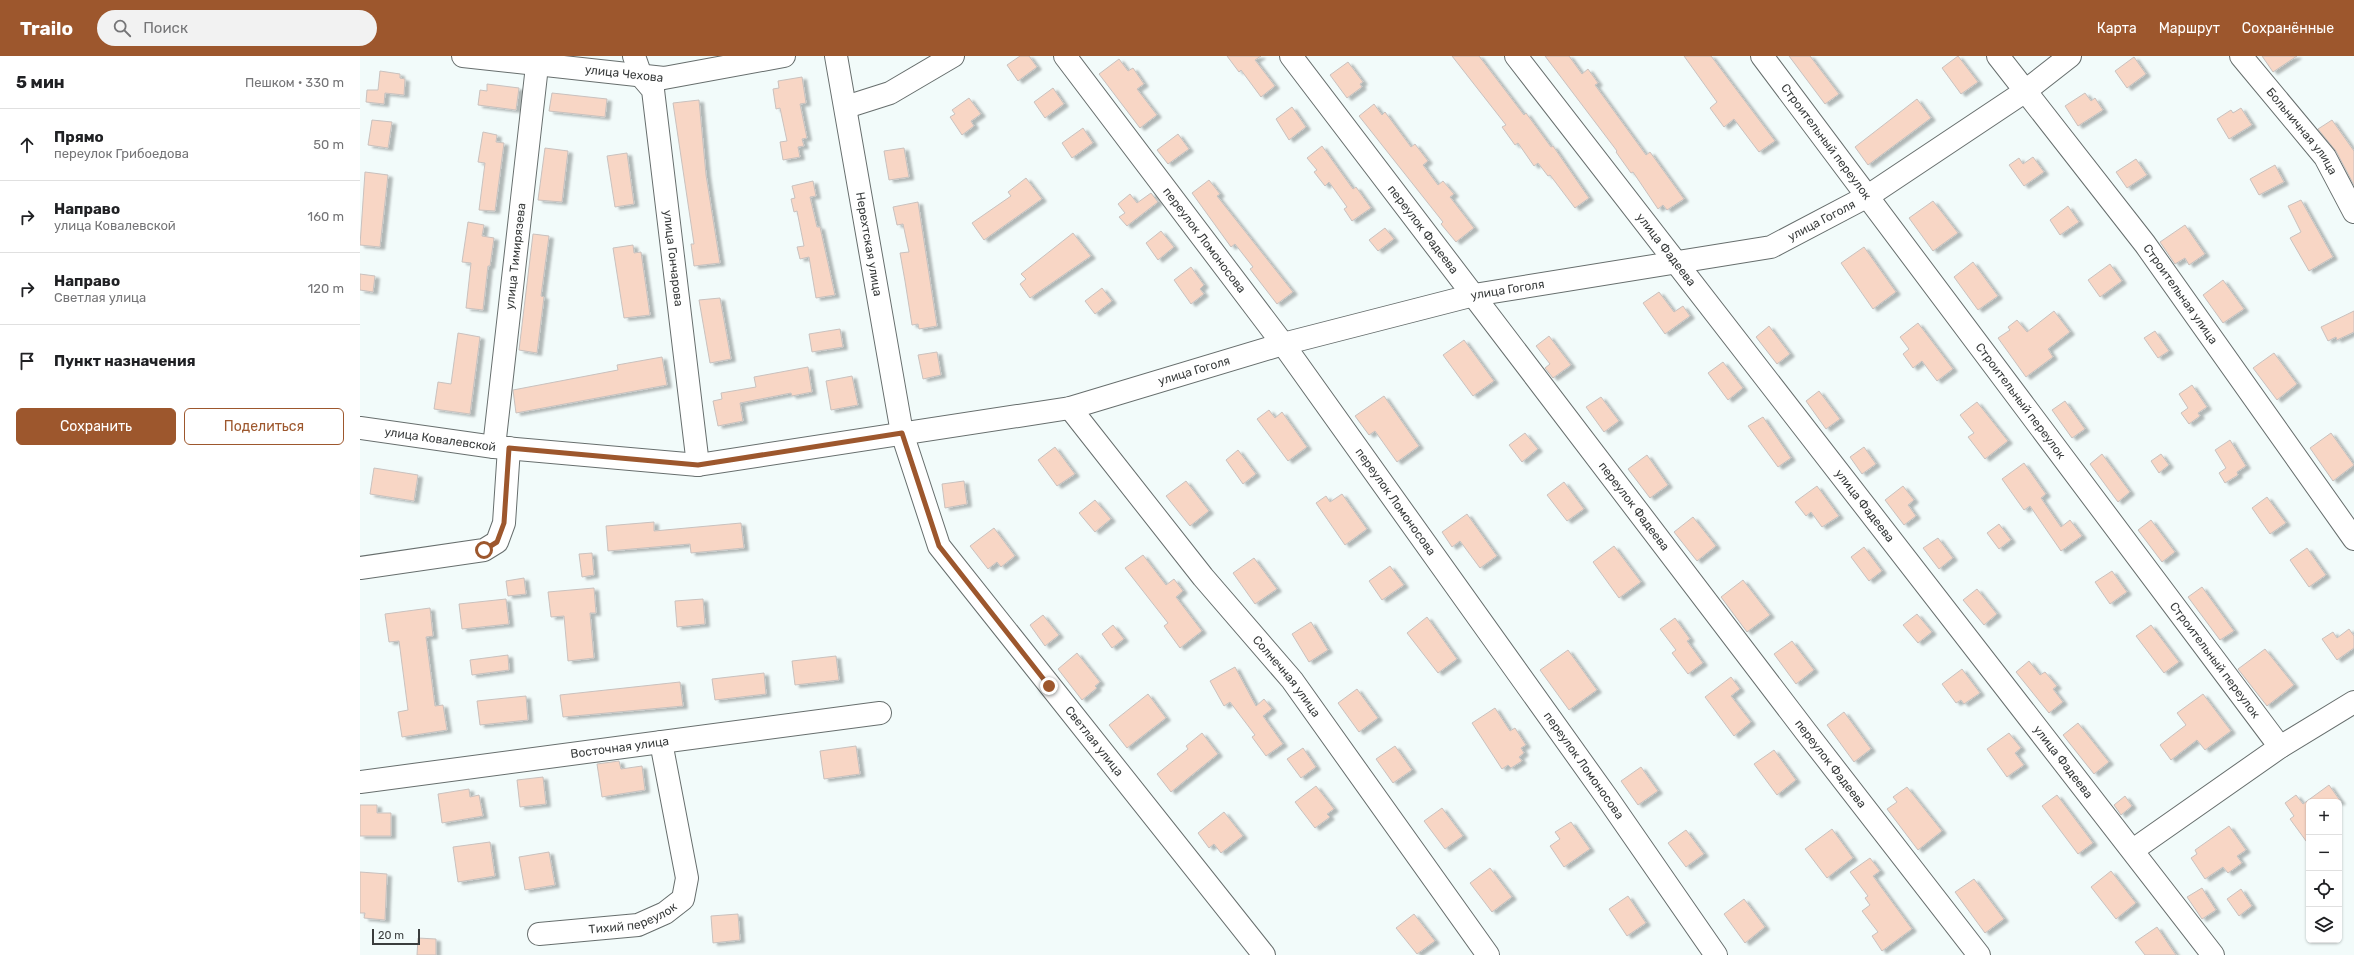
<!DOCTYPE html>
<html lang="ru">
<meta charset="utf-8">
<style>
body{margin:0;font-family:Rubik,sans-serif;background:#f2f2f2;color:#202124}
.controls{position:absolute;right:12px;bottom:12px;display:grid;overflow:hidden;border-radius:6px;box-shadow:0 1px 3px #0004}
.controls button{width:36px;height:36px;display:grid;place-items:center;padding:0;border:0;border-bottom:1px solid #e0e0e0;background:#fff;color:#202124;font:20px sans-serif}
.scale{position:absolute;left:12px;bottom:10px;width:48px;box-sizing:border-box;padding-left:4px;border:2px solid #3a3d3d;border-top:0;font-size:11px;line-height:14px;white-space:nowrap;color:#3a3d3d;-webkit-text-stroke:3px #f2fbfa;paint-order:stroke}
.stop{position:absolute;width:12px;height:12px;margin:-9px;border:3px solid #9d572d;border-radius:50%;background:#fff}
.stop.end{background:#9d572d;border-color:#fff;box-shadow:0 1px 4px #0008}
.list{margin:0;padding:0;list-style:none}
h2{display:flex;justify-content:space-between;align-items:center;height:52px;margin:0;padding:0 16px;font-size:17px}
h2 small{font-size:13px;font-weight:400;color:#757577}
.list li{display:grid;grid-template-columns:26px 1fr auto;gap:12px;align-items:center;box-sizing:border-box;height:72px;padding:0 16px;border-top:1px solid #e0e0e0}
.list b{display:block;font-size:15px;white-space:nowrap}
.list p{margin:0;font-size:13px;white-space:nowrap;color:#757577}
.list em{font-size:13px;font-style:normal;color:#757577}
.actions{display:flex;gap:8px;padding:12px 16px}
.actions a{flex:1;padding:9px 0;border:1px solid #9d572d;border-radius:6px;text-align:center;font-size:14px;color:#9d572d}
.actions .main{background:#9d572d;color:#fff}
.icon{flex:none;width:22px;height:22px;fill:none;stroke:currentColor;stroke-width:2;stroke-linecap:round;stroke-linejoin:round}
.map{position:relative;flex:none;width:1994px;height:899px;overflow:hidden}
header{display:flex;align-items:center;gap:24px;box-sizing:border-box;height:56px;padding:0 20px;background:#9d572d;color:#fff}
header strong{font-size:19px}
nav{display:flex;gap:22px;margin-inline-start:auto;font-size:14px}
.search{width:280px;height:36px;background:#f2f2f2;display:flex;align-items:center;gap:10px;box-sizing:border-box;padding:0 14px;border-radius:22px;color:#757577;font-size:15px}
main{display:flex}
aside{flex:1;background:#fff}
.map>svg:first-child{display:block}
.building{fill:#f8d6c5;stroke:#c9c1be;filter:url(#shadow)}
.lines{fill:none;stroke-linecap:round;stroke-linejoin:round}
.minor-casing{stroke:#676e6d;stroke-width:24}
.minor{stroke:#fff;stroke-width:22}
.route{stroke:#9d572d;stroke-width:5}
.labels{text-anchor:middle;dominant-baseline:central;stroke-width:4;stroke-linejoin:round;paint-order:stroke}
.street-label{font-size:12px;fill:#3a3d3d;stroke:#f2fbfa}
</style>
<header>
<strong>Trailo</strong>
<div class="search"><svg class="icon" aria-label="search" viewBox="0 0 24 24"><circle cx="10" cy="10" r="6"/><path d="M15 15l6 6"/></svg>Поиск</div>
<nav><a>Карта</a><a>Маршрут</a><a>Сохранённые</a></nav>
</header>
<main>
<aside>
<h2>5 мин<small>Пешком · 330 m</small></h2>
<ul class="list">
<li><svg class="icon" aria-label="ahead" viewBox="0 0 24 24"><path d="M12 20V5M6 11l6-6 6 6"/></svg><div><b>Прямо</b><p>переулок Грибоедова</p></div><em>50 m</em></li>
<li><svg class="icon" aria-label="right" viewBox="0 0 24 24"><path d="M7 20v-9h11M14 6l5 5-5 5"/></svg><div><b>Направо</b><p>улица Ковалевской</p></div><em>160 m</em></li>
<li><svg class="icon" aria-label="right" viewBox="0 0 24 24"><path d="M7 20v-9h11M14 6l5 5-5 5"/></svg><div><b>Направо</b><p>Светлая улица</p></div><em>120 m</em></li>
<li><svg class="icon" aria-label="arrive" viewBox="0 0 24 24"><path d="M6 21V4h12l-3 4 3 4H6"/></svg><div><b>Пункт назначения</b></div></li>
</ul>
<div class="actions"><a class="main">Сохранить</a><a>Поделиться</a></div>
</aside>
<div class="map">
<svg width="1994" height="899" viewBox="0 0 1994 899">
<defs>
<filter id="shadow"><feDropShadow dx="4.5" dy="2.5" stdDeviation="1" flood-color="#0004"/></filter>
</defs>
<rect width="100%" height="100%" fill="#f2fbfa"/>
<g class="building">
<polygon points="660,0 669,0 677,11 658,25 647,9"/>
<polygon points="867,0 901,0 895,4 915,30 901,41 881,14 879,16"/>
<polygon points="1092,0 1119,0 1164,59 1166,57 1191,91 1193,90 1229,142 1215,152 1190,119 1188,120 1178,107 1174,110 1158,87 1155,89 1142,71 1146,69"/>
<polygon points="1185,0 1209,0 1222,18 1228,13 1238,27 1235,29 1286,99 1290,96 1324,143 1307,154 1303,149 1298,153 1273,116 1271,117 1256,96 1257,95"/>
<polygon points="1324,0 1351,0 1415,85 1399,96 1374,63 1364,71 1350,52 1357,46"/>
<polygon points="1429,0 1450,0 1479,38 1465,48"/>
<polygon points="1598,0 1618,26 1601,38 1582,12"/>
<polygon points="1902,0 1937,0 1913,16"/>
<polygon points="1774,1 1786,18 1767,32 1755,15"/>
<polygon points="759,3 768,15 773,12 784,28 777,33 797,59 780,72 739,18"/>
<polygon points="988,6 1003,26 1000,28 1002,31 987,42 970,19"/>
<polygon points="20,15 40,18 40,22 45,23 44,39 25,37 24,48 6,46 7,34 18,34"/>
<polygon points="442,21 446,47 440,48 447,82 442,83 444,90 438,91 440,101 423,104 420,86 427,85 420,52 416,53 413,33 419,32 418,25"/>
<polygon points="127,28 159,32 156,54 118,49 120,34 127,35"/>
<polygon points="693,32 704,48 685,62 674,46"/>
<polygon points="192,37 247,43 245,61 189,55"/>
<polygon points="1725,37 1731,45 1735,42 1743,54 1718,70 1705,50"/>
<polygon points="609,42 621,58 611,65 614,70 602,79 590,61 595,58 592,54"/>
<polygon points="1557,43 1571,62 1508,109 1495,91"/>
<polygon points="339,44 346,119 360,207 334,210 331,188 334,188 313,47"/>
<polygon points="1014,48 1022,59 1025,56 1051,91 1055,88 1068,105 1063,109 1078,129 1083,125 1094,138 1090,141 1114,172 1096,186 1081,168 1083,166 999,60"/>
<polygon points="932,51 946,71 929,84 916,63"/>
<polygon points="1881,52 1892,69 1869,83 1857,63 1871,54 1873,57"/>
<polygon points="12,64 32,66 28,92 8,89"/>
<polygon points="1972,64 1994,95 1994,129 1976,95 1958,73"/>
<polygon points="723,72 733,87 712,102 702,87"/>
<polygon points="123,76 137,79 136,86 144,87 135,155 119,154 125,107 118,106"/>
<polygon points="818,78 829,93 808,108 797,94"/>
<polygon points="962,90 993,133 996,131 1011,152 992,165 984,153 987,151 969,126 965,130 954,116 957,114 947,102"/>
<polygon points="185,92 208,95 202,146 178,144"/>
<polygon points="544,92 549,121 529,124 524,95"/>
<polygon points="267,97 274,148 255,151 247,100"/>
<polygon points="1673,101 1684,116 1664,130 1649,109 1659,102 1663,108"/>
<polygon points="1776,103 1787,119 1767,132 1756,116"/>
<polygon points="1915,109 1924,126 1899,139 1890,123"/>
<polygon points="5,116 28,119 20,191 0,189"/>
<polygon points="666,122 682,143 624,184 612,167 651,140 648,136"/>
<polygon points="849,124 860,138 857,140 933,236 917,248 890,213 893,211 875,188 871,191 832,137"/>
<polygon points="453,125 456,140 450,141 457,171 460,171 475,239 456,242 449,201 440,203 437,191 444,190 437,155 434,156 431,143 435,142 432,130"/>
<polygon points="791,137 798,146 767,170 759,161 765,157 758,148 770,138 777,147"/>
<polygon points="1941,144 1973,201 1949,215 1930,182 1941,176 1928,150"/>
<polygon points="1573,145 1598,177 1573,195 1549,162"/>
<polygon points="558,146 577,270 559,273 558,268 552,269 545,225 540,197 549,196 543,168 537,169 533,151"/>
<polygon points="1708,150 1719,166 1700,179 1690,164"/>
<polygon points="108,166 124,169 122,180 134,182 130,210 128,210 123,254 106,252 111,207 102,206"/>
<polygon points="1825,169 1845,198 1829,209 1825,202 1815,208 1800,186"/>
<polygon points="1025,172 1034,183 1018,195 1009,184"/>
<polygon points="801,175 814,191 798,204 786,187"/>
<polygon points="713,177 731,200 670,242 660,228 666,223 661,218"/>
<polygon points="173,178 189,180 181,240 184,241 177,297 159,294"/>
<polygon points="273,189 274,197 281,196 290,259 264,262 253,192"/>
<polygon points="1504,191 1536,236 1513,253 1481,207"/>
<polygon points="1613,206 1638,240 1618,254 1594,221"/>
<polygon points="1750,208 1762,225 1740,241 1728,224"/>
<polygon points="831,211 844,229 840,233 844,238 831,248 814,224"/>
<polygon points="0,218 15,220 13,236 0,234"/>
<polygon points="1863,224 1884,253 1863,267 1843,239"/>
<polygon points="742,232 752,245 735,258 725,245"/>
<polygon points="1299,236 1314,256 1323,250 1330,260 1305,278 1283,247"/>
<polygon points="360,242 371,303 350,307 339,244"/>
<polygon points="1694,255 1710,276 1688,293 1693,301 1666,321 1638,282 1650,274 1648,271 1657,264 1667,276"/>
<polygon points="1994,255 1994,276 1977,284 1976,281 1968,285 1961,271"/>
<polygon points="1558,267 1593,313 1577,325 1562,305 1553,312 1543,298 1549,293 1540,281"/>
<polygon points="1409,270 1430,298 1417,308 1396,281"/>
<polygon points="480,273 483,291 452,296 449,278"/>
<polygon points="1795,275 1809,295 1798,302 1784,282"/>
<polygon points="98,277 120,281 110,358 74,353 78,326 91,328"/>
<polygon points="1189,280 1211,309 1193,322 1185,312 1190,308 1176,290"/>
<polygon points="1104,284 1134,325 1113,340 1083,299"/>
<polygon points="577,296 581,319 563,323 558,299"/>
<polygon points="1914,297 1937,328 1917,344 1893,312"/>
<polygon points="302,301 307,329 156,357 153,334 258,314 257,309"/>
<polygon points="1363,306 1383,332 1368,344 1348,317"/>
<polygon points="448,311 452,336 432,340 431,337 380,347 383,365 358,370 353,345 362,343 361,337 396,331 394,321"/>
<polygon points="492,320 498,349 471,354 466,325"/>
<polygon points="1832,329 1847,351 1838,357 1840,360 1829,368 1821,357 1828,352 1819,338"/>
<polygon points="1459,335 1480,363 1466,373 1446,345"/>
<polygon points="1024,340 1059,390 1037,406 1015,375 1009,379 995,360"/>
<polygon points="1241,341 1259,365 1244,376 1226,351"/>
<polygon points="1705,345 1725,373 1712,382 1692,354"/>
<polygon points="1617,346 1648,385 1625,403 1608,381 1614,377 1600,359"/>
<polygon points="909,354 915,362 922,356 947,391 928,405 897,363"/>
<polygon points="1403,361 1431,402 1418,411 1388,370"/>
<polygon points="1165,377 1178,393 1162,406 1149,389"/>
<polygon points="1971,377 1994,409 1973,425 1950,392"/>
<polygon points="1870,384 1886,410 1877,416 1878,419 1865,427 1859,417 1866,412 1855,394"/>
<polygon points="695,391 715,418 697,430 678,404"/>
<polygon points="1504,391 1516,408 1502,418 1490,401"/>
<polygon points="878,394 896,418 883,428 866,404"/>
<polygon points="1742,398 1770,436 1758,446 1730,408"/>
<polygon points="1801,398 1809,409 1799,417 1791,405"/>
<polygon points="1287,399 1308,429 1290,442 1268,413"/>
<polygon points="1664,407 1686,438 1681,442 1701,471 1710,464 1722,480 1701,495 1670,450 1664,454 1642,423"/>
<polygon points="14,412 58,419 54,445 10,438"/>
<polygon points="604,425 607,448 585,452 582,428"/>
<polygon points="826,425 849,455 830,470 806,440"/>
<polygon points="1204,426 1224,453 1207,465 1187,439"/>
<polygon points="1457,430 1479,460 1462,471 1451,456 1446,460 1435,446"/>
<polygon points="1543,430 1554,444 1548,449 1556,460 1544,469 1525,444"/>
<polygon points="982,438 1007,473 985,489 956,447 966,440 970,446"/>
<polygon points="1907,441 1926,467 1910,478 1892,452"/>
<polygon points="735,444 751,463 735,476 719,457"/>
<polygon points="1107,458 1137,500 1120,512 1100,485 1092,491 1082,476"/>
<polygon points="1333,461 1356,490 1337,505 1314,476"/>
<polygon points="1791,464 1815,496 1802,506 1778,474"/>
<polygon points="294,466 294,475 381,467 384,492 331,497 330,488 248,495 246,470"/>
<polygon points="1639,468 1651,484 1639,493 1627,477"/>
<polygon points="634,472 655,500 641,511 637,506 628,513 610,490"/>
<polygon points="1578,482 1593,502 1579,513 1563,492"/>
<polygon points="1254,490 1281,526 1259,542 1233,506"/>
<polygon points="1504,491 1522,515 1509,525 1491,501"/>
<polygon points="1947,492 1966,519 1949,531 1930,504"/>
<polygon points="232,497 234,519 222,521 219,498"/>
<polygon points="783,499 806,529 814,523 823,535 816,541 842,575 820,592 804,570 808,567 765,512"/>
<polygon points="894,502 917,533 895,548 873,517"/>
<polygon points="1030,510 1044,529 1022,544 1009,525"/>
<polygon points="1752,515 1767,536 1750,548 1735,526"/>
<polygon points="164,522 166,538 148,540 146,525"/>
<polygon points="1383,524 1410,559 1387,576 1361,541"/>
<polygon points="1842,531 1874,575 1860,584 1828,541"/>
<polygon points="234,532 236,557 230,557 234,602 208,605 204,560 191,561 188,536"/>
<polygon points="1617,533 1637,558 1624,569 1603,544"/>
<polygon points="146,543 149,568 102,573 99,548"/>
<polygon points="343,543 345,568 317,571 315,545"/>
<polygon points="70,552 73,580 66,581 75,650 83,649 87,674 42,681 38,656 48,654 39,585 29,586 25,558"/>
<polygon points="1557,558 1572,576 1558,587 1543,569"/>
<polygon points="683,559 699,579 685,590 670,569"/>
<polygon points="1067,561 1097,603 1078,617 1047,577"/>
<polygon points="1315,562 1330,583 1327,585 1343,607 1328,618 1312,597 1316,594 1300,573"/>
<polygon points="951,566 968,594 949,606 932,578"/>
<polygon points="753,569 764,583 752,592 742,578"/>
<polygon points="1791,569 1819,606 1804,617 1776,580"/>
<polygon points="1989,573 1994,580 1994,592 1977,604 1962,583 1973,576 1977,582"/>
<polygon points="1432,585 1454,614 1436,628 1414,598"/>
<polygon points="1905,593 1934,629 1907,650 1878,613"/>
<polygon points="1208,594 1237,634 1209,654 1180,614"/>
<polygon points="717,597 740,626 735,630 737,632 722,644 698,613"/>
<polygon points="148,599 149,614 112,619 110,604"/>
<polygon points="476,600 479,624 435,629 432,605"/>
<polygon points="1669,605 1680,619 1685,616 1697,630 1693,633 1703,646 1689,657 1656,616"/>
<polygon points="875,611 896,650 904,643 912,653 903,660 923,688 906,700 892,681 895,679 870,646 864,650 850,625"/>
<polygon points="1602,613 1620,637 1604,648 1601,644 1596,647 1582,628"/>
<polygon points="404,617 406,638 355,644 352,623"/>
<polygon points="1371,621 1380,633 1371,640 1391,666 1374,680 1345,641"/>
<polygon points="320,626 323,650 203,661 200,639"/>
<polygon points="997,633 1018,662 999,676 978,647"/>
<polygon points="788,638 806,662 767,692 749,669"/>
<polygon points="1843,638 1871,675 1845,694 1837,684 1811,704 1800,689 1826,669 1817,657"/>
<polygon points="166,640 168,664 120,669 117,645"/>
<polygon points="1135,652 1150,675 1155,672 1166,689 1161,692 1164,697 1159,701 1162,705 1151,712 1148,709 1142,713 1112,667"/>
<polygon points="1484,656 1511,693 1494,706 1467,669"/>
<polygon points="1718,667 1749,706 1734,718 1703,679"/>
<polygon points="842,677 858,698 811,736 797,718 828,693 826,690"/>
<polygon points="1649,677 1661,692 1655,697 1664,709 1647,721 1627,693"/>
<polygon points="496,690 500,718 464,723 460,695"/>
<polygon points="1035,690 1052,714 1033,727 1016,703"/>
<polygon points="943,692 956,711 941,722 927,703"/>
<polygon points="1414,694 1436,724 1417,739 1394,708"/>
<polygon points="259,705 261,713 282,710 285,734 242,741 237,708"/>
<polygon points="1281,711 1298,735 1278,749 1261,725"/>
<polygon points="183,721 186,748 160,751 157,724"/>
<polygon points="1969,729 1981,746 1949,746 1949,789 1930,763 1934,760 1925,747 1936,739 1943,748"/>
<polygon points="956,730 974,753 967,758 970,761 955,772 935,746"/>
<polygon points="1547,731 1582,775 1558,794 1527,753 1537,746 1533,741"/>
<polygon points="109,733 110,741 119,739 123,760 82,767 78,738"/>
<polygon points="1697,739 1733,787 1718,798 1682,750"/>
<polygon points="1765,740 1772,750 1761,759 1754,749"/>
<polygon points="0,749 17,749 17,757 31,757 31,780 0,780"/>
<polygon points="1082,752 1103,780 1085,793 1064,765"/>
<polygon points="864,756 883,780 861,797 854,788 849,792 838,777"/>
<polygon points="1211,766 1230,793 1204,811 1190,790 1200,783 1195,776"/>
<polygon points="1869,770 1886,794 1877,800 1882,807 1868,817 1863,811 1845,823 1831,802 1837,798 1835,794"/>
<polygon points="1472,773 1493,802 1467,822 1445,793"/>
<polygon points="1326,774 1344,798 1326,811 1308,787"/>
<polygon points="130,786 135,820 98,826 93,791"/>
<polygon points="189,796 195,829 165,834 159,801"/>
<polygon points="1510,802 1520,815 1513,820 1552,873 1522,895 1512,880 1518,876 1502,855 1510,849 1505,842 1508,840 1490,816"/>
<polygon points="1130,812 1152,841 1132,856 1110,827"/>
<polygon points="1751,815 1776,847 1756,863 1731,831"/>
<polygon points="0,816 27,818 25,864 4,862 5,857 0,857"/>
<polygon points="1614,823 1644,863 1625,877 1595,836"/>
<polygon points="1842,832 1856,854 1842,863 1827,841"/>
<polygon points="1881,833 1892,850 1879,860 1867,843"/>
<polygon points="1268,840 1286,867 1267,880 1249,853"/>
<polygon points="1384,843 1405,871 1385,887 1364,858"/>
<polygon points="378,858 380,884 353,887 351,860"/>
<polygon points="1054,858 1075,885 1057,898 1036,872"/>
<polygon points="1797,871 1816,899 1785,899 1775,886"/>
<polygon points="58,882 76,883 76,899 57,899"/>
</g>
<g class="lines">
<g class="minor-casing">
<g id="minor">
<path id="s1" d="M 103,0 L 304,22 L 424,0"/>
<path id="s2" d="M 274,0 L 281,20 L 293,34 L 338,409"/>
<path id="s3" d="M 476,0 L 542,377 L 579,490 L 904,899"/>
<path id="s4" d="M 705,0 L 923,288 L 1248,743 L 1356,899"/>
<path id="s5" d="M 931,0 L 1446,676 L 1619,899"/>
<path id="s6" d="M 1156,0 L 1853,899"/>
<path id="s7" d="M 1402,0 L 1920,691"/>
<path id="s8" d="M 1638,0 L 1785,188 L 1994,483"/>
<path id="s9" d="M 1881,0 L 1965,101 L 1994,156"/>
<polyline points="486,51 530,37 593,0"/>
<path id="s10" d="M 710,352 L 843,521 L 932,624 L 1128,899"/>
<path id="s11" d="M 0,372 L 134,391 L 338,409 L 710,352 L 923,288 L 1114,239 L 1411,191 L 1508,140 L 1664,36 L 1710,0"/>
<path id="s12" d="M 134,391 L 177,10"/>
<polyline points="0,512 124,494 137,486 144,467 149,392"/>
<path id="s13" d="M 0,726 L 520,657"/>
<polyline points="1773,794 1920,691 1994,646"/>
<path id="s14" d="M 179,878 L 278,869 L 305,857 L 323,843 L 327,822 L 301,686"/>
</g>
</g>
<use href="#minor" class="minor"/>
</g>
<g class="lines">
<polyline class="route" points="124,494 137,486 144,467 149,392 338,409 542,377 579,490 689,630"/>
</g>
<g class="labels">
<g class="street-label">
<text stroke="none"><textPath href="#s1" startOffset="162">улица Чехова</textPath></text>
<text stroke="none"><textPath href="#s9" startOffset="97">Больничная улица</textPath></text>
<text stroke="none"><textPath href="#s7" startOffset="107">Строительный переулок</textPath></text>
<text stroke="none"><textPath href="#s11" startOffset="1494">улица Гоголя</textPath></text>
<text stroke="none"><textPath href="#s5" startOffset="218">переулок Фадеева</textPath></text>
<text stroke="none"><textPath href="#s4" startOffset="231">переулок Ломоносова</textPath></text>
<text stroke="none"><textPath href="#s3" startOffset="191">Нерехтская улица</textPath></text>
<text stroke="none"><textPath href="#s6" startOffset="245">улица Фадеева</textPath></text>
<text stroke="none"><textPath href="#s12" startOffset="192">улица Тимирязева</textPath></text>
<text stroke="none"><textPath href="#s2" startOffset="209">улица Гончарова</textPath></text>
<text stroke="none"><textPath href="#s11" startOffset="1170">улица Гоголя</textPath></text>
<text stroke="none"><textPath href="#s8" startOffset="300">Строительная улица</textPath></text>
<text stroke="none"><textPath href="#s11" startOffset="846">улица Гоголя</textPath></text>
<text stroke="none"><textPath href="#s7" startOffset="431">Строительный переулок</textPath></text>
<text stroke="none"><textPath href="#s11" startOffset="81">улица Ковалевской</textPath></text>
<text stroke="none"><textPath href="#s4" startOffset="555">переулок Ломоносова</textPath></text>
<text stroke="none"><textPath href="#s6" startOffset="569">улица Фадеева</textPath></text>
<text stroke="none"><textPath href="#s5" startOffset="566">переулок Фадеева</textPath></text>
<text stroke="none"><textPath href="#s7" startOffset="755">Строительный переулок</textPath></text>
<text stroke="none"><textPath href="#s10" startOffset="345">Солнечная улица</textPath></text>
<text stroke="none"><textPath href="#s3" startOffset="751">Светлая улица</textPath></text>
<text stroke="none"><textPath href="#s13" startOffset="262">Восточная улица</textPath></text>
<text stroke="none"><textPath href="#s6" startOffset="893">улица Фадеева</textPath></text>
<text stroke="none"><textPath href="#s5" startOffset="890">переулок Фадеева</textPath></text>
<text stroke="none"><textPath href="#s4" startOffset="879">переулок Ломоносова</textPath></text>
<text stroke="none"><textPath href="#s14" startOffset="96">Тихий переулок</textPath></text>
</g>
</g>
</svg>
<div class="controls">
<button>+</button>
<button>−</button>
<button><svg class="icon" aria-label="locate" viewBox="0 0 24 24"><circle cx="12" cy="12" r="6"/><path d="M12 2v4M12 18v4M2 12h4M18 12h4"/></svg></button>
<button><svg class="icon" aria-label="layers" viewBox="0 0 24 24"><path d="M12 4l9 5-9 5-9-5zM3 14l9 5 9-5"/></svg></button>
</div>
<div class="scale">20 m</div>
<div class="stop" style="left:124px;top:494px"></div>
<div class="stop end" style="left:689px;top:630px"></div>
</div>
</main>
